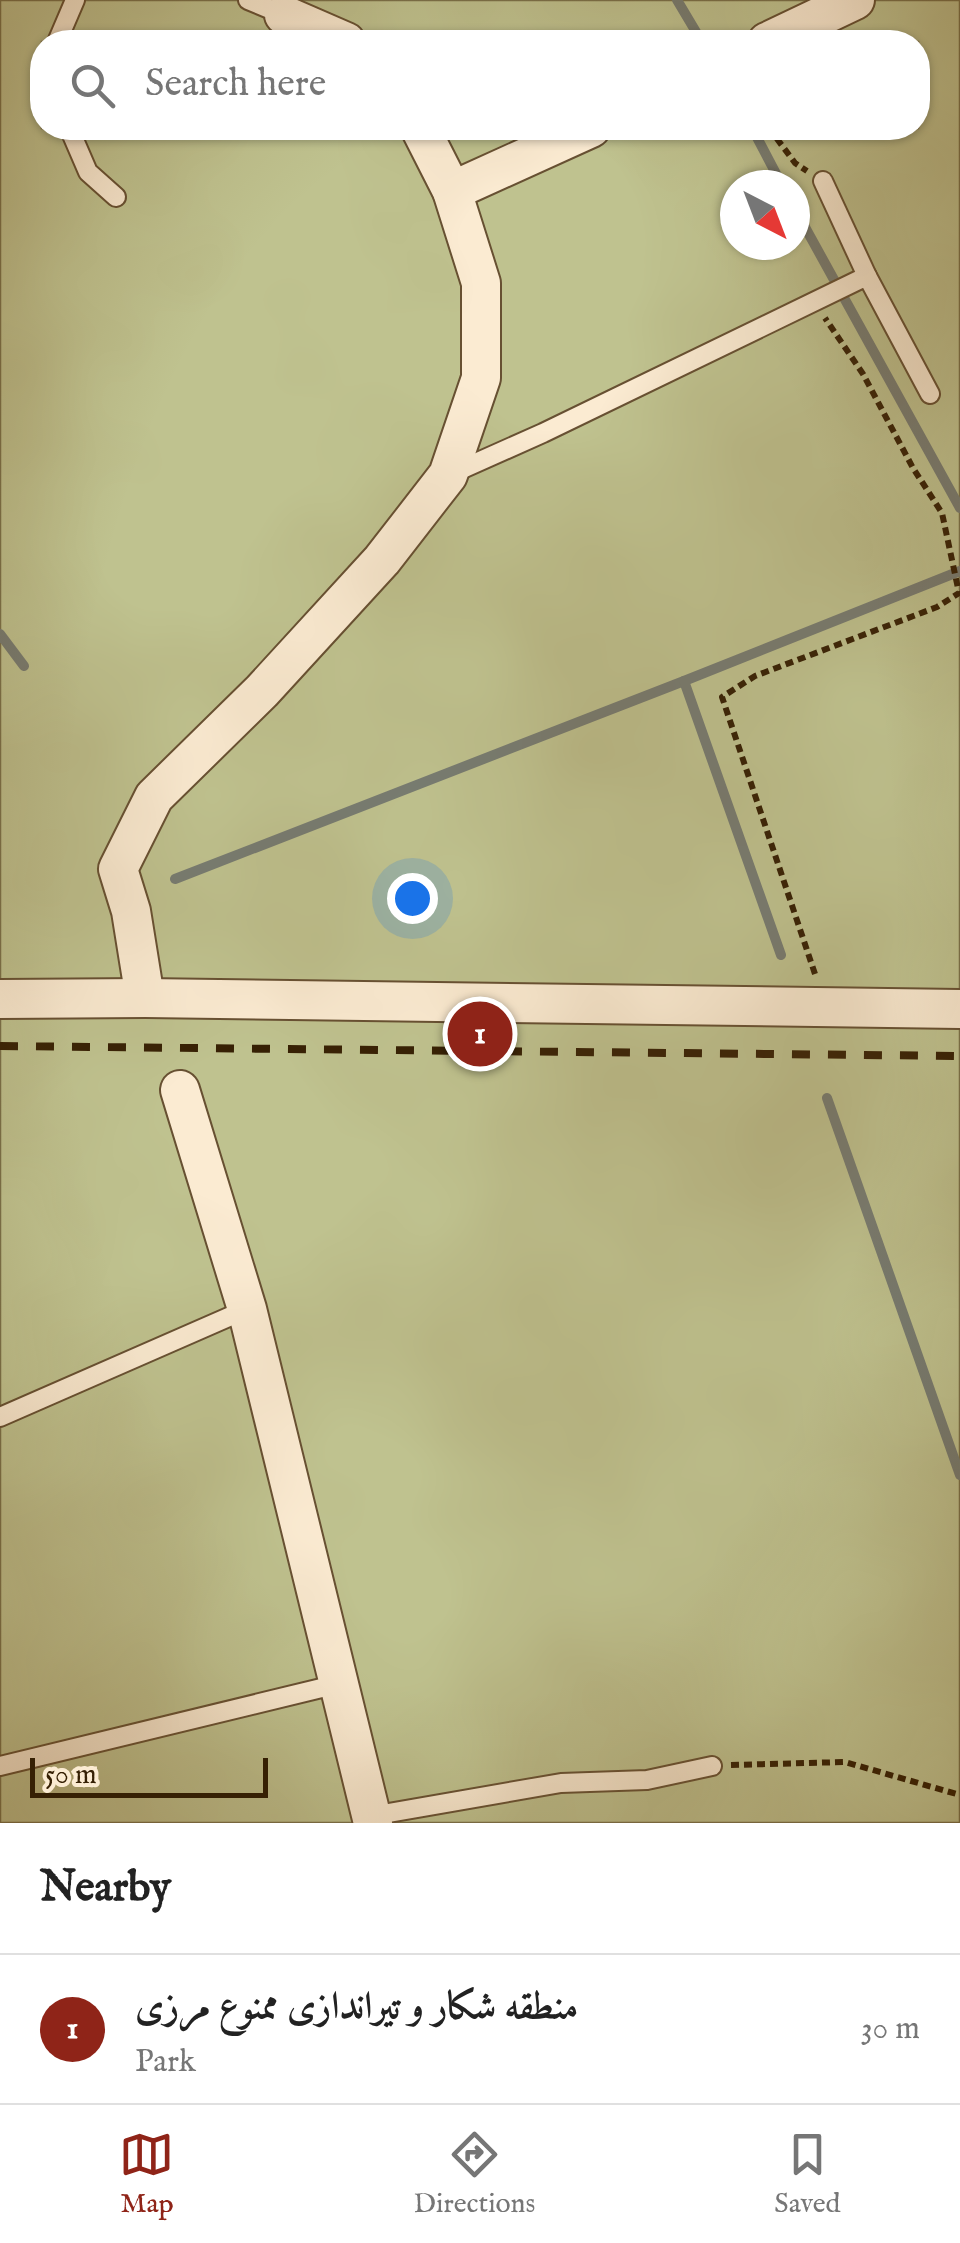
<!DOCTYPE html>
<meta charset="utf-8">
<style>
body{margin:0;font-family:"IM FELL English",Amiri,serif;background:#f6f6f6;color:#222}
.compass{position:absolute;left:720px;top:170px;width:90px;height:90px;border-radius:50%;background:#fff;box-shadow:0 2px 8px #0004;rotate:138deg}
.scale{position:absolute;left:30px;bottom:25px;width:238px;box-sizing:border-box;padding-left:10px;border:5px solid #362004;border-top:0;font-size:28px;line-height:35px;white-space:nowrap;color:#362004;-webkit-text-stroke:8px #fbebd2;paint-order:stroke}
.you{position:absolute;left:412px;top:898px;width:35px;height:35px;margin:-25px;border:8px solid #fff;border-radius:50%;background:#1a73e8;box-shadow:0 0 0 15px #1a73e833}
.badge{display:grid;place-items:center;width:65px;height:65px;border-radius:50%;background:#8f2418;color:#fff;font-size:32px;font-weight:700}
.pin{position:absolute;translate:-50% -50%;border:5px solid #fff;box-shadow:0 2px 10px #0006}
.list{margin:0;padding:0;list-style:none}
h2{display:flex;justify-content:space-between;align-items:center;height:130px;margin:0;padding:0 40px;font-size:42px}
h2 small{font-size:32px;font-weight:400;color:#767676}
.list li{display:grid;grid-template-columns:65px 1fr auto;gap:30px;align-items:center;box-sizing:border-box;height:150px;padding:0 40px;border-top:2px solid #e0e0e0}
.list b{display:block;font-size:38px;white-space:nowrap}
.list p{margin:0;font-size:32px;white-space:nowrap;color:#767676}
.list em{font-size:32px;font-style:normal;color:#767676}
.icon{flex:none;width:55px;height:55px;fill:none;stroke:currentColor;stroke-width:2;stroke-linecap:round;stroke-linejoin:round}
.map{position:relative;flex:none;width:960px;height:1823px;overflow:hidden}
.search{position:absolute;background:#fff;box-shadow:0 2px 8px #0004;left:30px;right:30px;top:30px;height:110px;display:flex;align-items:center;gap:25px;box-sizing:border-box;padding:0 35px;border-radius:40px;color:#767676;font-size:38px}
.sheet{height:280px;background:#fff}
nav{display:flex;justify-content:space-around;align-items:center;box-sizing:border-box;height:140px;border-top:2px solid #e0e0e0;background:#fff;font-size:28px;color:#767676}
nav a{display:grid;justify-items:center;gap:5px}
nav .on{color:#8f2418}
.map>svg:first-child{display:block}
.green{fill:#bfc28f;stroke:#7a714a;stroke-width:2.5;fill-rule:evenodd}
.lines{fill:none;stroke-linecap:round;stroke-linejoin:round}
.stream{stroke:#777c72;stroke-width:10}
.service-casing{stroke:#675032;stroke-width:22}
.minor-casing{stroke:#675032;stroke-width:42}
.path{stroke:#362004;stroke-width:6;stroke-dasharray:8 5;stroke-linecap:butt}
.service{stroke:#fbebd2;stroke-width:18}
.minor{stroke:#fbebd2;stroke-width:38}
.rail{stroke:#362004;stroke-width:8;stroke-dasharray:18 18;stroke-linecap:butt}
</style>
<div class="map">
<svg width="960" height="1823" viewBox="0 0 960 1823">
<rect width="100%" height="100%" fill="#f9e0ba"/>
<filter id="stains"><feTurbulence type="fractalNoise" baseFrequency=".002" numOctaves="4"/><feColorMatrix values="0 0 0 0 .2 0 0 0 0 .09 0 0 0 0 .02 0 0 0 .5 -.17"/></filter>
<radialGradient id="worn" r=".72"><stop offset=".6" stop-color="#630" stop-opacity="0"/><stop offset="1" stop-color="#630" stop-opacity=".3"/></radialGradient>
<path class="green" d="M 0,0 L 960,0 L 960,1823 L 0,1823 ZM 42,42 L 918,42 L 918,128 L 42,128 ZM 735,185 L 795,185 L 795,245 L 735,245 Z"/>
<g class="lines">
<g class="stream">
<polyline points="677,0 702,42"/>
<polyline points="752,128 782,185"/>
<polyline points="795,209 960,508"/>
<polyline points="0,634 24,666"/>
<polyline points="175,879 684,681"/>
<polyline points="781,955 684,681 960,571"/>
<polyline points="827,1098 960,1475"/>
</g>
<g class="service-casing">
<g id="service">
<polyline points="248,0 284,15"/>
<polyline points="57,42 75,0"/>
<polyline points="69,128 88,172 116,197"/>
<polyline points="823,181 867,276"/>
<polyline points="451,474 543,433 867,276 930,394"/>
<polyline points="0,1417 247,1309"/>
<polyline points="0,1766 338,1684"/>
<polyline points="371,1816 561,1783 647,1780 712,1766"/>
</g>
</g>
<g class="minor-casing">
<g id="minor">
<polyline points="284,15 346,42"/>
<polyline points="767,42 855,0"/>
<polyline points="452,191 591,128"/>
<polyline points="145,998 131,911 118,869 154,797 262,691 382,560 448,475 481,378 481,283 452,191 420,128"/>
<polyline points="0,999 145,998 960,1009"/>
<polyline points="180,1090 247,1309 373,1823"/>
</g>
</g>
<g class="path">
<polyline points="769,128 795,163 807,171"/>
<polyline points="815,974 722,697 755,676 937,607 959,593 942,513 913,468 863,374 825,318"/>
<polyline points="731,1765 845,1762 960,1795"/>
</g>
<use href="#service" class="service"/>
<use href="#minor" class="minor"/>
<polyline class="rail" points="0,1046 960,1056"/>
</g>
<rect width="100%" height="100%" filter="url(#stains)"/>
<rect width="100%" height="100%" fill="url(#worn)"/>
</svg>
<svg class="compass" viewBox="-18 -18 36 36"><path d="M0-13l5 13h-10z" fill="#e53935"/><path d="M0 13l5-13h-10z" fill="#767676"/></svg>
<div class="scale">50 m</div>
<div class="you"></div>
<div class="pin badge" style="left:480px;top:1034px">1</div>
<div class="search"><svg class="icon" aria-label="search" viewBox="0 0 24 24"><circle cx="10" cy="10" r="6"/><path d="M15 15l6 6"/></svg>Search here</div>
</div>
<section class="sheet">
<h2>Nearby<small></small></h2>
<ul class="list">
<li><span class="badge">1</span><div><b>منطقه شکار و تیراندازی ممنوع مرزی</b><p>Park</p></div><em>30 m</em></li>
</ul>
</section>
<nav>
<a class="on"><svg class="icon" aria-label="map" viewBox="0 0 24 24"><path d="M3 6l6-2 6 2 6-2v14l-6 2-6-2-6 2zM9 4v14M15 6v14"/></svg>Map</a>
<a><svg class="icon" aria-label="directions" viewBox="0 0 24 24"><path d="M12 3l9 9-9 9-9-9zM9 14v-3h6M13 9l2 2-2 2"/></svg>Directions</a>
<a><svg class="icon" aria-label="saved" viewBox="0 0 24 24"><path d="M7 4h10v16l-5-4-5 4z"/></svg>Saved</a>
</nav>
